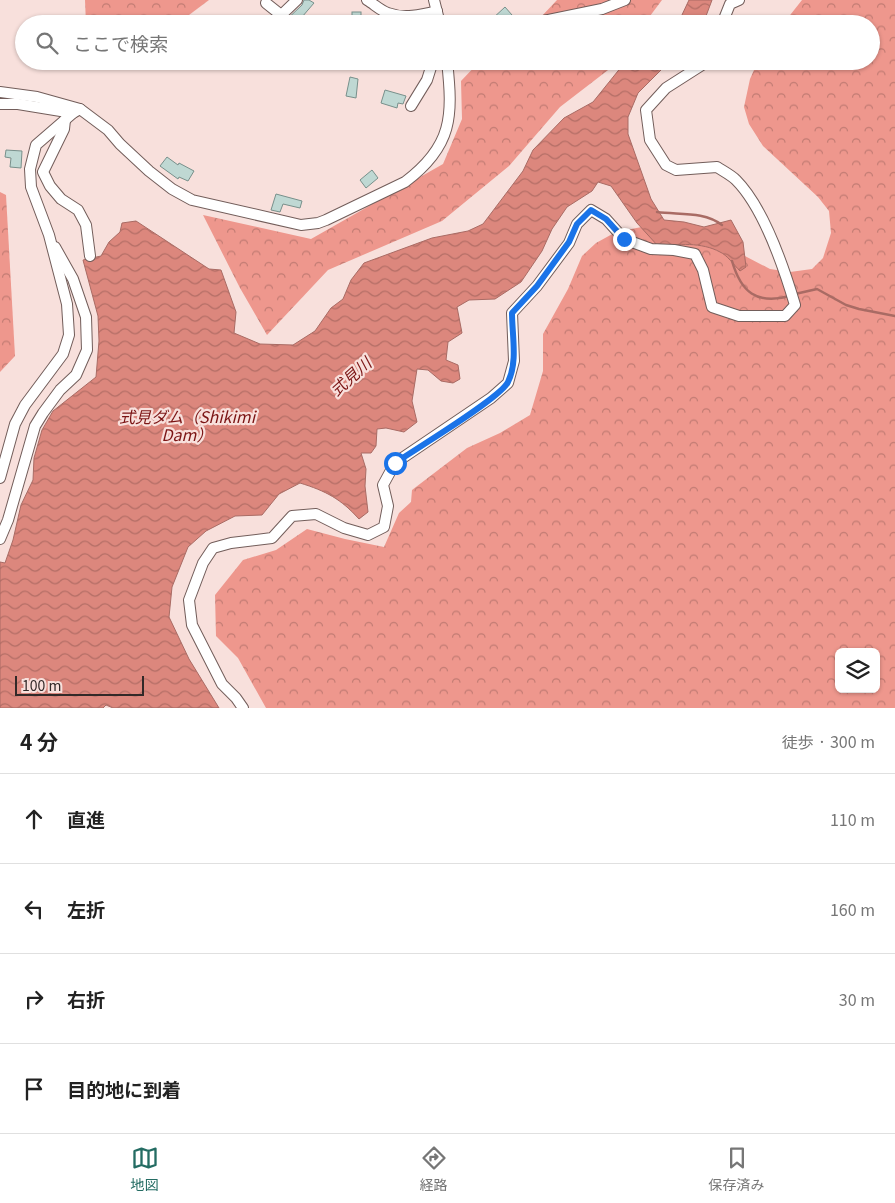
<!DOCTYPE html>
<html lang="ja">
<meta charset="utf-8">
<style>
body{margin:0;font-family:Georgia,"Noto Sans JP",serif;background:#f6f6f6;color:#222}
.controls{position:absolute;right:15px;bottom:15px;display:grid;overflow:hidden;border-radius:8px;box-shadow:0 1px 4px #0004}
.controls button{width:45px;height:45px;display:grid;place-items:center;padding:0;border:0;border-bottom:1px solid #e0e0e0;background:#fff;color:#222;font:25px sans-serif}
.scale{position:absolute;left:15px;bottom:12px;width:129px;box-sizing:border-box;padding-left:5px;border:2px solid #322928;border-top:0;font-size:14px;line-height:18px;white-space:nowrap;color:#322928;-webkit-text-stroke:4px #f8e0dc;paint-order:stroke}
.stop{position:absolute;width:15px;height:15px;margin:-11px;border:4px solid #1a73e8;border-radius:50%;background:#fff}
.stop.end{background:#1a73e8;border-color:#fff;box-shadow:0 1px 5px #0008}
.list{margin:0;padding:0;list-style:none}
h2{display:flex;justify-content:space-between;align-items:center;height:65px;margin:0;padding:0 20px;font-size:21px}
h2 small{font-size:16px;font-weight:400;color:#767676}
.list li{display:grid;grid-template-columns:32px 1fr auto;gap:15px;align-items:center;box-sizing:border-box;height:90px;padding:0 20px;border-top:1px solid #e0e0e0}
.list b{display:block;font-size:19px;white-space:nowrap}
.list em{font-size:16px;font-style:normal;color:#767676}
.icon{flex:none;width:28px;height:28px;fill:none;stroke:currentColor;stroke-width:2;stroke-linecap:round;stroke-linejoin:round}
.map{position:relative;flex:none;width:895px;height:708px;overflow:hidden}
.search{position:absolute;background:#fff;box-shadow:0 1px 4px #0004;left:15px;right:15px;top:15px;height:55px;display:flex;align-items:center;gap:12px;box-sizing:border-box;padding:0 18px;border-radius:28px;color:#767676;font-size:19px}
.sheet{height:425px;background:#fff}
nav{display:flex;justify-content:space-around;align-items:center;box-sizing:border-box;height:70px;border-top:1px solid #e0e0e0;background:#fff;font-size:14px;color:#767676}
nav a{display:grid;justify-items:center;gap:2px}
nav .on{color:#246c63}
.map>svg:first-child{display:block}
.forest{fill:url(#forest-crowns);fill-rule:evenodd}
.water{fill:url(#water-waves);stroke:#a96b64}
.lines{fill:none;stroke-linecap:round;stroke-linejoin:round}
.stream{stroke:#a96b64;stroke-width:2.5}
.building{fill:#bfd8d3;stroke:#78908b}
.minor-casing{stroke:#725d5a;stroke-width:12}
.minor{stroke:#fff;stroke-width:10}
.route{stroke:#1a73e8;stroke-width:6}
.labels{text-anchor:middle;dominant-baseline:central;stroke-width:4.5;stroke-linejoin:round;paint-order:stroke}
.water-label{font-size:16px;font-style:italic;fill:#7b1414;stroke:#f8e0dc}
</style>
<div class="map">
<svg width="895" height="708" viewBox="0 0 895 708">
<defs>
<pattern id="forest-crowns" width="20" height="18" patternUnits="userSpaceOnUse" patternTransform="scale(1.25)"><rect width="20" height="18" fill="#ee978d"/><path d="M2 6a3 3 0 1 1 6 0M12 15a3 3 0 1 1 6 0" fill="none" stroke="#c17b73"/></pattern>
<pattern id="water-waves" width="16" height="10" patternUnits="userSpaceOnUse" patternTransform="scale(1.25)"><rect width="16" height="10" fill="#dc877d"/><path d="M0 5q4-4 8 0t8 0" fill="none" stroke="#b36e66"/></pattern>
</defs>
<rect width="100%" height="100%" fill="#f8e0dc"/>
<g class="forest">
<polygon points="85,0 209,0 177,24 86,24"/>
<polygon points="557,0 662,0 644,24 527,24 541,17"/>
<path d="M 802,0 L 895,0 L 895,708 L 266,708 L 238,658 L 216,636 L 215,595 L 243,560 L 276,550 L 307,529 L 345,539 L 384,547 L 399,513 L 411,502 L 412,490 L 467,448 L 500,433 L 530,415 L 543,371 L 543,334 L 568,289 L 582,256 L 596,243 L 616,232 L 657,224 L 693,229 L 770,269 L 790,272 L 812,269 L 823,258 L 831,233 L 829,211 L 818,197 L 763,146 L 749,124 L 744,107 L 750,79 L 758,61 L 871,61 L 871,24 L 783,24 ZM 839,652 L 876,652 L 876,689 L 839,689 Z"/>
<polygon points="480,61 616,61 612,67 560,107 509,166 442,221 328,270 267,335 240,288 203,215 311,239 443,164 462,119 461,81"/>
<polygon points="0,192 6,195 15,356 0,372"/>
</g>
<g class="water">
<polygon points="689,0 712,0 703,24 664,24 681,17"/>
<path d="M 626,61 L 670,61 L 638,93 L 628,117 L 628,134 L 651,199 L 664,220 L 684,222 L 704,227 L 731,220 L 743,242 L 746,267 L 740,271 C 734,265 727,255 720,252 C 702,242 677,244 658,246 L 637,223 L 611,186 L 598,182 L 592,191 L 567,207 L 552,229 L 542,251 L 521,282 L 495,299 L 469,300 L 457,307 L 462,333 L 448,342 L 446,360 L 458,365 L 460,379 L 453,383 L 441,381 L 428,370 L 417,369 L 412,401 L 417,422 L 404,432 L 386,428 L 377,429 L 376,446 L 371,453 L 361,453 L 366,469 L 365,486 L 368,512 L 359,519 C 341,499 326,491 300,483 L 279,494 L 262,515 L 235,516 L 206,531 L 188,547 L 172,587 L 169,617 L 189,659 L 219,708 L 113,708 L 106,705 L 103,708 L 0,708 L 0,562 L 5,563 L 13,540 L 21,505 L 33,480 L 34,458 L 42,430 L 53,411 L 96,377 L 99,341 L 98,316 L 83,260 L 101,256 L 109,242 L 120,232 L 122,223 L 136,221 L 209,269 L 221,270 L 236,312 L 234,333 L 260,344 L 293,345 L 315,331 L 331,308 L 343,299 L 351,280 L 364,263 L 432,238 L 468,231 L 483,224 L 523,171 L 533,150 L 564,118 L 593,102 Z"/>
</g>
<g class="lines">
<g class="stream">
<path d="M 657,212 C 679,215 704,211 722,225"/>
<path d="M 732,261 C 741,292 756,305 790,296"/>
<polyline points="795,294 817,289 846,305 859,309 895,316"/>
</g>
</g>
<g class="building">
<polygon points="304,0 309,0 314,3 296,24 282,24 302,5"/>
<polygon points="505,7 512,15 503,24 494,24 491,20"/>
<rect x="352" y="12" width="9" height="12"/>
<polygon points="350,77 358,79 356,98 346,96"/>
<polygon points="385,90 406,96 403,104 398,103 397,108 381,103"/>
<polygon points="6,150 22,151 21,168 10,167 11,158 5,157"/>
<polygon points="167,157 178,165 179,163 194,171 188,181 179,177 178,179 160,166"/>
<polygon points="372,170 378,178 366,188 360,180"/>
<polygon points="276,194 302,201 300,208 283,204 280,212 271,210"/>
</g>
<g class="lines">
<g class="minor-casing">
<g id="minor">
<path d="M 367,0 C 374,4 381,11 388,13 C 404,19 421,15 437,11"/>
<polyline points="434,0 440,24"/>
<polyline points="266,3 281,15"/>
<polyline points="269,24 274,22 297,0"/>
<polyline points="529,24 602,9 625,0"/>
<polyline points="722,24 730,4 739,0"/>
<path d="M 0,92 L 37,97 L 80,109 L 108,130 L 120,144 L 149,171 L 172,189 L 192,200 L 301,225 L 318,223 L 326,220 L 405,182 C 453,146 453,116 447,61"/>
<polyline points="0,104 18,104 73,113"/>
<polyline points="411,106 427,80 433,61"/>
<polyline points="65,120 64,129 43,172 50,186 61,199 78,210 86,225 90,256"/>
<polyline points="0,478 15,424 25,405 63,354 69,335 67,304 49,235 31,187 30,169 36,145 73,113 80,109"/>
<polyline points="0,539 8,520 35,426 43,413 60,390 76,375 87,350 86,317 73,279 55,247"/>
<path d="M 243,708 L 236,698 L 222,684 L 192,625 L 189,600 L 203,563 L 213,548 L 231,543 L 272,538 L 292,516 L 316,514 L 344,528 L 368,535 L 384,527 L 388,506 L 383,485 L 395,463 L 491,398 L 508,383 L 514,361 L 512,313 L 537,286 L 569,243 L 577,224 L 591,210 L 606,219 L 624,239 L 651,249 L 674,250 L 695,254 L 703,270 L 712,307 L 739,316 L 785,316 L 795,305 C 784,268 763,207 736,180 C 731,175 723,171 717,167 L 676,170 L 666,165 L 650,140 L 646,110 L 666,88 L 702,65 L 704,61"/>
</g>
</g>
<use href="#minor" class="minor"/>
</g>
<g class="lines">
<path class="route" d="M 395,463 C 414,450 501,398 508,382 C 518,362 512,335 512,313 L 537,286 L 569,242 L 577,224 L 591,210 L 606,219 L 624,239"/>
</g>
<g class="labels">
<g class="water-label">
<text transform="translate(350 376) rotate(-42)">式見川</text>
<text x="187" y="416">式見ダム（Shikimi<tspan x="187" dy="18">Dam）</tspan></text>
</g>
</g>
</svg>
<div class="controls">
<button><svg class="icon" aria-label="layers" viewBox="0 0 24 24"><path d="M12 4l9 5-9 5-9-5zM3 14l9 5 9-5"/></svg></button>
</div>
<div class="scale">100 m</div>
<div class="stop" style="left:395px;top:463px"></div>
<div class="stop end" style="left:624px;top:239px"></div>
<div class="search"><svg class="icon" aria-label="search" viewBox="0 0 24 24"><circle cx="10" cy="10" r="6"/><path d="M15 15l6 6"/></svg>ここで検索</div>
</div>
<section class="sheet">
<h2>4 分<small>徒歩 · 300 m</small></h2>
<ul class="list">
<li><svg class="icon" aria-label="ahead" viewBox="0 0 24 24"><path d="M12 20V5M6 11l6-6 6 6"/></svg><div><b>直進</b></div><em>110 m</em></li>
<li><svg class="icon" aria-label="left" viewBox="0 0 24 24"><path d="M17 20v-9H6M10 6l-5 5 5 5"/></svg><div><b>左折</b></div><em>160 m</em></li>
<li><svg class="icon" aria-label="right" viewBox="0 0 24 24"><path d="M7 20v-9h11M14 6l5 5-5 5"/></svg><div><b>右折</b></div><em>30 m</em></li>
<li><svg class="icon" aria-label="arrive" viewBox="0 0 24 24"><path d="M6 21V4h12l-3 4 3 4H6"/></svg><div><b>目的地に到着</b></div></li>
</ul>
</section>
<nav>
<a class="on"><svg class="icon" aria-label="map" viewBox="0 0 24 24"><path d="M3 6l6-2 6 2 6-2v14l-6 2-6-2-6 2zM9 4v14M15 6v14"/></svg>地図</a>
<a><svg class="icon" aria-label="directions" viewBox="0 0 24 24"><path d="M12 3l9 9-9 9-9-9zM9 14v-3h6M13 9l2 2-2 2"/></svg>経路</a>
<a><svg class="icon" aria-label="saved" viewBox="0 0 24 24"><path d="M7 4h10v16l-5-4-5 4z"/></svg>保存済み</a>
</nav>
